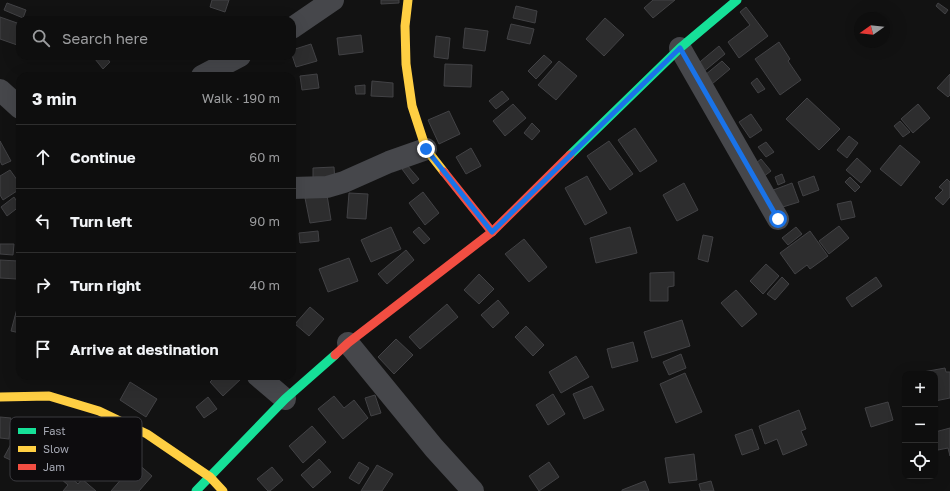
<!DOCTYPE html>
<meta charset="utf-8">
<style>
body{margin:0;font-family:"Golos Text",sans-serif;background:#1c1c1c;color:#f1f3f6}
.controls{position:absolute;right:12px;bottom:12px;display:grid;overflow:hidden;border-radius:8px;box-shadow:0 4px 16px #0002}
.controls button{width:36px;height:36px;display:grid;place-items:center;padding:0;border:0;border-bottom:1px solid #2e2e2e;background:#0e0e0e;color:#f1f3f6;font:20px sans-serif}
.compass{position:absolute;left:854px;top:12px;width:36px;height:36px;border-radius:50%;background:#0e0e0e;box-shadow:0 4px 16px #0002;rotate:255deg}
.stop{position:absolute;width:12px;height:12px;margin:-9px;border:3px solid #1a73e8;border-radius:50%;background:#fff}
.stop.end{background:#1a73e8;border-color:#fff;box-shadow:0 1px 4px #0008}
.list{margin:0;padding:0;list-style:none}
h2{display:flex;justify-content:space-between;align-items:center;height:52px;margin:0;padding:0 16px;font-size:17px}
h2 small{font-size:13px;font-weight:400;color:#9b9c9e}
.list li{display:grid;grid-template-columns:26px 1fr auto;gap:12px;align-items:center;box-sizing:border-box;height:64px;padding:0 16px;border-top:1px solid #2e2e2e}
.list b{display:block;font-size:15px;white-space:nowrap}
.list em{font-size:13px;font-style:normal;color:#9b9c9e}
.icon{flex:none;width:22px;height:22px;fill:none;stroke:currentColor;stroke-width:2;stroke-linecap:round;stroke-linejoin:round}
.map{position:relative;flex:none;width:950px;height:491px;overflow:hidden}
.search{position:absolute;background:#0e0e0e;box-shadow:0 4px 16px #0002;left:16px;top:16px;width:280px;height:44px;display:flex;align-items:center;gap:10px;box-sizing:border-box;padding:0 14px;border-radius:12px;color:#9b9c9e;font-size:15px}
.panel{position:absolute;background:#0e0e0e;box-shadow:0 4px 16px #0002;left:16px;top:72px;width:280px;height:308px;border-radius:12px}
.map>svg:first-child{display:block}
.building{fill:#2d2d2e;stroke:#424245}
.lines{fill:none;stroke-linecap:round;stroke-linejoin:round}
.street{stroke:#46474b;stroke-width:22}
.fast{stroke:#16e098;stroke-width:9}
.slow{stroke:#ffcf43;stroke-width:9}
.jam{stroke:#f24e42;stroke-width:9}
.route{stroke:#1a73e8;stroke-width:5}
.key{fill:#0d0c0e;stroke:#3a3a3f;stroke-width:1}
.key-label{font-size:11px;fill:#a4a7b2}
</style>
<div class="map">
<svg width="950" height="491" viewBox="0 0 950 491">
<rect width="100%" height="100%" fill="#121212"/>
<g class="building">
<polygon points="212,0 229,0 225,12 210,7"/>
<polygon points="381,0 399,0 399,3 381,4"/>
<polygon points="653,0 675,0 653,18 644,8"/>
<polygon points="7,3 26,10 23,18 4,10"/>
<polygon points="938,3 948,10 945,14 936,6"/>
<polygon points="516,6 537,11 535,23 513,18"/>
<polygon points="746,7 768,36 739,58 728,42 750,25 740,12"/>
<polygon points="0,17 20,24 20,46 0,39"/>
<polygon points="605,18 624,35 604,56 586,39"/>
<polygon points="511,24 534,29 530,44 507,39"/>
<polygon points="465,28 488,31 485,51 463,48"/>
<polygon points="361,35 363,52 339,55 337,38"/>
<polygon points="436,36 450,38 448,59 434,57"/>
<polygon points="779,42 790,59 788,61 801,80 780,95 755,59"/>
<polygon points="311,44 317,61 296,67 292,55 292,50"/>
<polygon points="719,46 725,54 702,73 695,66"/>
<polygon points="544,55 552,62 536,79 528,71"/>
<polygon points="99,56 105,56 110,62 103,69 95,59"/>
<polygon points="559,61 577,76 556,100 538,85"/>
<polygon points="722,61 730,69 712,84 705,75"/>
<polygon points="445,64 472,65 471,87 444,86"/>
<polygon points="317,74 319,88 302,90 300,76"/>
<polygon points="950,74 950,95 948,97 937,88"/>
<polygon points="757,78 765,89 758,93 751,83"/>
<polygon points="372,81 393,83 393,97 371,96"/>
<polygon points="365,85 365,94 356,94 355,86"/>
<polygon points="502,91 509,99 496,109 489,101"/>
<polygon points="807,98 840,129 819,150 786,119"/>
<polygon points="513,104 526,118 505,136 493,121"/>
<polygon points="918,104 930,118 913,133 901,119"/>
<polygon points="449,111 460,134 439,144 428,120"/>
<polygon points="751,114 762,130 750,138 739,122"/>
<polygon points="900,121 910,132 903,137 894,126"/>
<polygon points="532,123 540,131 532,140 524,133"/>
<polygon points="635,128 657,161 640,172 618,140"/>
<polygon points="849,136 858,143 847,158 837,150"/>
<polygon points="0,141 11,161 2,165 0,161"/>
<polygon points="609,141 633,174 610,190 587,156"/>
<polygon points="766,142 774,152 766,157 758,147"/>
<polygon points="900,145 920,162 901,186 880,169"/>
<polygon points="471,148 481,166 466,174 456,157"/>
<polygon points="857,158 871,171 861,183 846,170"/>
<polygon points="761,159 771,171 759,180 750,168"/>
<polygon points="407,165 419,179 413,184 402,169"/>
<polygon points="334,167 335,181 313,182 313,168"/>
<polygon points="10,170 20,184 20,189 3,200 0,195 0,176"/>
<polygon points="782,174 785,182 778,185 775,177"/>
<polygon points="587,176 607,213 585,225 565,188"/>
<polygon points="814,176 819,190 803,196 798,182"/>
<polygon points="850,177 860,187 855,192 845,182"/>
<polygon points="947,179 950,182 950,197 943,205 935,198 943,190 939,187"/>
<polygon points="684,183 698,210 677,221 663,195"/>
<polygon points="792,183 799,202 773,210 768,192"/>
<polygon points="423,192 439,213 425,225 409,203"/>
<polygon points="349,193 368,194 366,219 347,218"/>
<polygon points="327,195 331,220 310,223 305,198"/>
<polygon points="14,197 20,206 7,216 1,207"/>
<polygon points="851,201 855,217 841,220 837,204"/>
<polygon points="839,226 849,238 829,254 819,241"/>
<polygon points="391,227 401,249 371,262 361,240"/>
<polygon points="419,227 430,239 424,244 413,232"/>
<polygon points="630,227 637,253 596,263 590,238"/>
<polygon points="796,227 802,234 788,245 782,238"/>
<polygon points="318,231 319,241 300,243 299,233"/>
<polygon points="810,231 828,256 810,269 807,265 795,274 780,253"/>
<polygon points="703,235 713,237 708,262 698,259"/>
<polygon points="524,239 547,267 529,282 505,254"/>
<polygon points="0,244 14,244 13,255 0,254"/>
<polygon points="406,250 414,260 387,284 378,274"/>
<polygon points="349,258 358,281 328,292 319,269"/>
<polygon points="0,260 18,261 17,279 0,278"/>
<polygon points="766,264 779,276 763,294 750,281"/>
<polygon points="674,272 674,286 668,287 668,301 650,301 650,273"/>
<polygon points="479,274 494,289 479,304 464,290"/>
<polygon points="782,277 789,284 775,300 767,294"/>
<polygon points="876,277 882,286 852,307 846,298"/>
<polygon points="736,290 757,314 742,327 721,303"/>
<polygon points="498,300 509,313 493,328 481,315"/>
<polygon points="447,304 458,317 420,349 409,337"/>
<polygon points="18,305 20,305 20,333 11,331"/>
<polygon points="310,307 324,319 309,336 295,324"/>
<polygon points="682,320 690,346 652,358 644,332"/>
<polygon points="526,326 544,345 533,356 515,337"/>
<polygon points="396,339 413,355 394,374 378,357"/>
<polygon points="633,342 638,361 612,368 607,349"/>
<polygon points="681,354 686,368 669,375 663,362"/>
<polygon points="576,356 589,377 561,393 549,372"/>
<polygon points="945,368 946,372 950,372 950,398 935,401 935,374 924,374 923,372"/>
<polygon points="685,373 702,412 676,423 660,384"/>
<polygon points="216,376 242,376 243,377 223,396 210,382"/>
<polygon points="130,382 157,399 146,417 120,400"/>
<polygon points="592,386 604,410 584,419 573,394"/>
<polygon points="553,394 565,414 548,425 536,405"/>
<polygon points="375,395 381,413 371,416 365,398"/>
<polygon points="334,396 344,408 354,400 368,418 343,439 318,409"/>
<polygon points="208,397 217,409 204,418 196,407"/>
<polygon points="888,402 893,420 871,427 865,408"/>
<polygon points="799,410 806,429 801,431 807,445 783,455 777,439 765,444 759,426"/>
<polygon points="0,417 11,418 9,439 0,438"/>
<polygon points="312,426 326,442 303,463 289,446"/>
<polygon points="950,428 950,456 948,448 938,450 935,439 935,432"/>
<polygon points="752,429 759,449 742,455 735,435"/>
<polygon points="18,431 31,438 17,463 4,457"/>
<polygon points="69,453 80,462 68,475 78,484 82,479 96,491 63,491 68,485 53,472"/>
<polygon points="694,454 697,480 669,483 665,458"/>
<polygon points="319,459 331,472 313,488 301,475"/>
<polygon points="136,462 152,476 139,491 111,491"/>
<polygon points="359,462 369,468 359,484 349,478"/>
<polygon points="549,462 559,477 539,491 529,476"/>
<polygon points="377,465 393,474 382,491 361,491"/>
<polygon points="272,467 283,480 270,491 268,491 257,479"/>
<polygon points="645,481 649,491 622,491 622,490"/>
<polygon points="711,481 714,491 701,491 699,484"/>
</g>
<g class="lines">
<g class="street">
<polyline points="292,28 333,0"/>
<polyline points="680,48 778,219"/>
<polyline points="202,76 240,56"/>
<polyline points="0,90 20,108"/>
<polyline points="292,188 327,187 344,182 389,162 426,149"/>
<polyline points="348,343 434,448 473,491"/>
<polyline points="258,376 285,399"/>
</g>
<g class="fast">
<polyline points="570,155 680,48 737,0"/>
<polyline points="196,491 285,399 335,355"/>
</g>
<g class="slow">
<polyline points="408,0 405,26 406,64 412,106 426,149 444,172"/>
<polyline points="0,397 49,396 99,411 147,434 210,477 223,491"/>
</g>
<g class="jam">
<polyline points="444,172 492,232"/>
<polyline points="335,355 348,343 492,232 570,155"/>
</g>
</g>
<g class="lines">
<polyline class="route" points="426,149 492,232 680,48 778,219"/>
</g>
<rect x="10" y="417" width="132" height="64" rx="6" class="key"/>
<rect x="18" y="428" width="18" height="6" fill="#16e098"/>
<rect x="18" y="446" width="18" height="6" fill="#ffcf43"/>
<rect x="18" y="464" width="18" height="6" fill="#f24e42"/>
<g class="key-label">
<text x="43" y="435">Fast</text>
<text x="43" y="453">Slow</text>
<text x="43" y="471">Jam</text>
</g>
</svg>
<div class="controls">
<button>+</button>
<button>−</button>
<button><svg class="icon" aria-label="locate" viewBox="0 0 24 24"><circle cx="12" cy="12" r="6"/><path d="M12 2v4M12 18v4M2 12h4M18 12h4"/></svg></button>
</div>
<svg class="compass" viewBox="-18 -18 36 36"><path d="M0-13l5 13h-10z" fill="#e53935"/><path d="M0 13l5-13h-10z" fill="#9b9c9e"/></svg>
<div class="stop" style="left:778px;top:219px"></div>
<div class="stop end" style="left:426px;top:149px"></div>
<div class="search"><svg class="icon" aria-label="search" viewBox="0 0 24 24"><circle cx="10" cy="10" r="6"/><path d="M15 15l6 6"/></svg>Search here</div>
<section class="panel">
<h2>3 min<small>Walk · 190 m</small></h2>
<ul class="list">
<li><svg class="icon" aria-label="ahead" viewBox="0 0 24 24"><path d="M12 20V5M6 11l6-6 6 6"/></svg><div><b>Continue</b></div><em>60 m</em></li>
<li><svg class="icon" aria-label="left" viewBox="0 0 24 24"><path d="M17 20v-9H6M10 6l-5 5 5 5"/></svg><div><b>Turn left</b></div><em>90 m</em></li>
<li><svg class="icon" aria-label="right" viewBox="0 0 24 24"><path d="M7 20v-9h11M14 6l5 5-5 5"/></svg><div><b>Turn right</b></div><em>40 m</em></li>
<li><svg class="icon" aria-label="arrive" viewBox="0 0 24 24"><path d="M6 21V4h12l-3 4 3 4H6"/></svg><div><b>Arrive at destination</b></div></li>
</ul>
</section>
</div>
